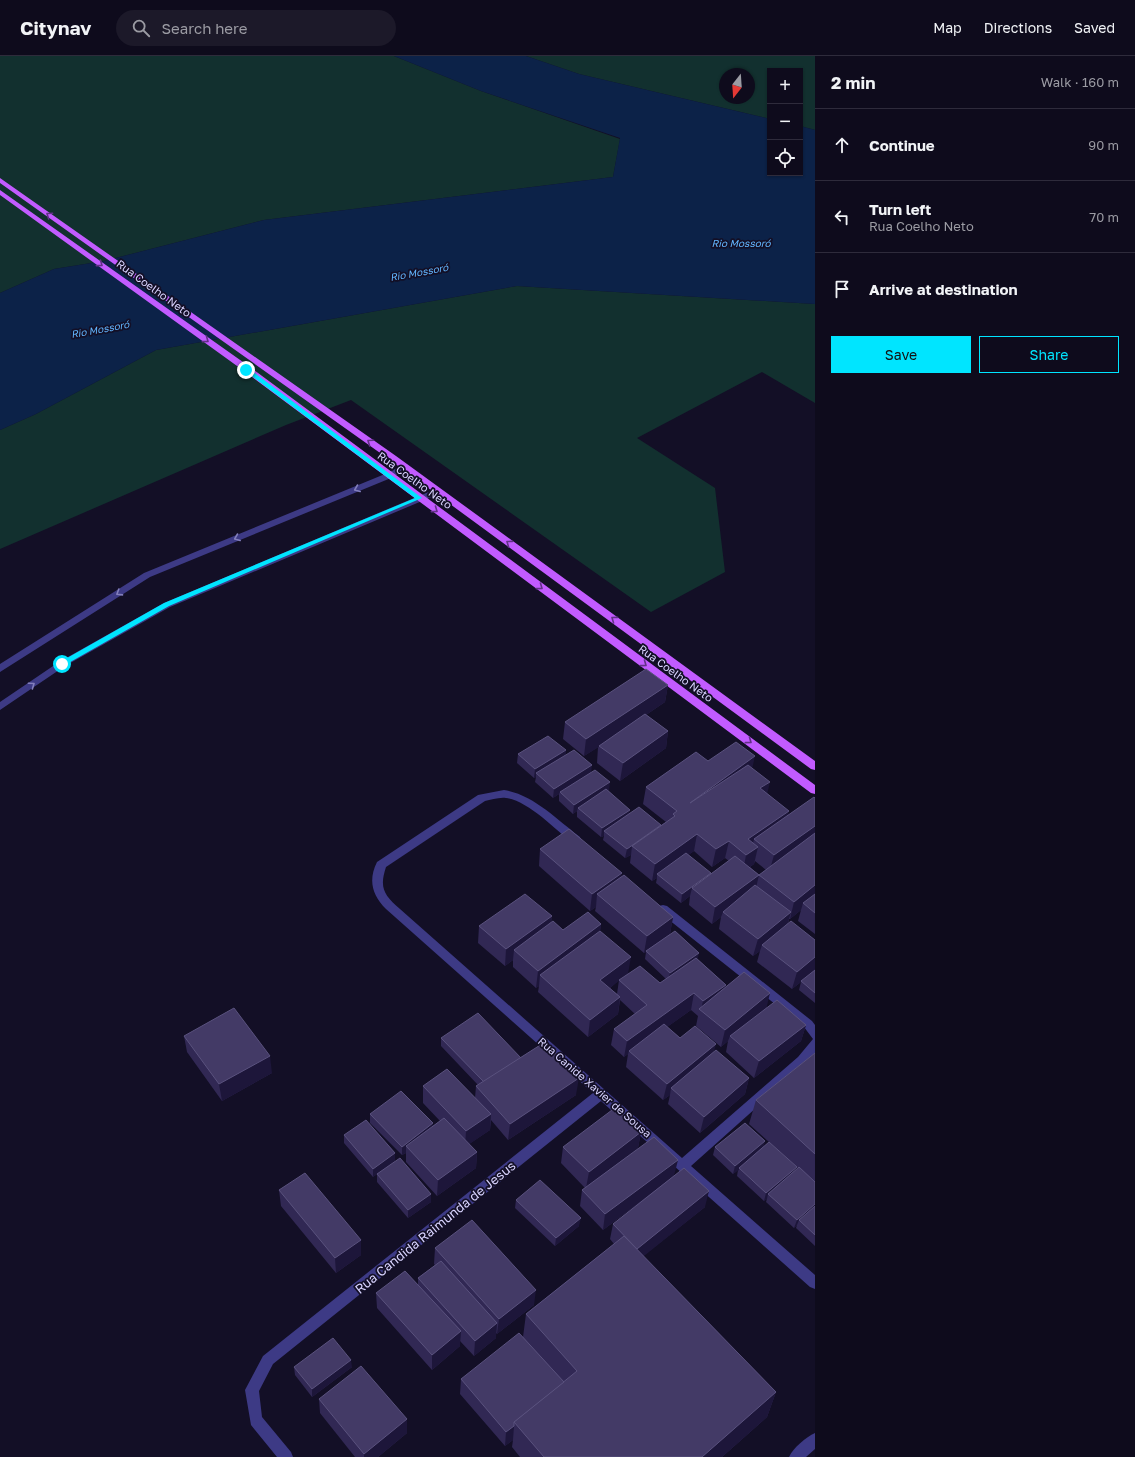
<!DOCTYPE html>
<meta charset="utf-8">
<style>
body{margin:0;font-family:"Golos Text",sans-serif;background:#1c1929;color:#f1f3f6}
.controls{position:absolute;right:12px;top:12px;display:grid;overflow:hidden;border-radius:0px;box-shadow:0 1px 3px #0004}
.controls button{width:36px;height:36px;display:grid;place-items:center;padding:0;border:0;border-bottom:1px solid #2e2b3b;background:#0e0b1c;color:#f1f3f6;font:20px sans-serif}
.compass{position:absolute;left:719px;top:12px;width:36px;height:36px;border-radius:50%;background:#0e0b1c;box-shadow:0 1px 3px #0004;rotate:197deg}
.stop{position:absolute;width:12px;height:12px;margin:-9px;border:3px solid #00e5ff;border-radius:50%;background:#fff}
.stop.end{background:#00e5ff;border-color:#fff;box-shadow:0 1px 4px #0008}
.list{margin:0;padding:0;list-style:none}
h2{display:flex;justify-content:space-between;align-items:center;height:52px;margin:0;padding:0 16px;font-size:17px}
h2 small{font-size:13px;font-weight:400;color:#9b9ba3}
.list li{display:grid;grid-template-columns:26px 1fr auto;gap:12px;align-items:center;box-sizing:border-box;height:72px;padding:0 16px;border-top:1px solid #2e2b3b}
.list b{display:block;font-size:15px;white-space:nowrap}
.list p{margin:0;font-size:13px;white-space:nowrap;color:#9b9ba3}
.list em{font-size:13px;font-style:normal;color:#9b9ba3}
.actions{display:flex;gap:8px;padding:12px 16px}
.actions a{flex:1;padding:9px 0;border:1px solid #00e5ff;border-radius:0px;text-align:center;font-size:14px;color:#00e5ff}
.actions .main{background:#00e5ff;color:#111}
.icon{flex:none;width:22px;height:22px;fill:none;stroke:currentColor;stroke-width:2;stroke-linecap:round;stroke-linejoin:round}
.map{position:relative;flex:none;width:815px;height:1401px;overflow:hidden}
header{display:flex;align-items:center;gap:24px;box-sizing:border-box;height:56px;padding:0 20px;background:#0e0b1c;border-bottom:1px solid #2e2b3b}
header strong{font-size:19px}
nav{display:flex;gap:22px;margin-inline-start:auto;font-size:14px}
.search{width:280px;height:36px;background:#1c1929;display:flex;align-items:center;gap:10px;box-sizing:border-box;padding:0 14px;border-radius:22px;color:#9b9ba3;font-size:15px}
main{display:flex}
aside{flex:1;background:#0e0b1c}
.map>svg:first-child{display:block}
.green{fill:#12302f;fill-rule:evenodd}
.water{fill:#0c2248}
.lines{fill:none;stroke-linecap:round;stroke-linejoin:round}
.minor{fill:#3d3a85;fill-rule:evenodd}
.major{fill:#c25bff;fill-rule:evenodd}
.wall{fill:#312854;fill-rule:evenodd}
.shaded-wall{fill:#1d163a}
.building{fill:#433a66;stroke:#5a527e}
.oneway{stroke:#623188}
.oneway2{stroke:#837fbc}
.route{fill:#00e5ff}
.labels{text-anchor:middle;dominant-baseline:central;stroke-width:3.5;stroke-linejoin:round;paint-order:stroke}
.far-water-label{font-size:10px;font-style:italic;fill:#62b6ff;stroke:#130f26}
.street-label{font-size:11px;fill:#d9d4ff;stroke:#130f26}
.near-street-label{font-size:13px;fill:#d9d4ff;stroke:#130f26}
</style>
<header>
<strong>Citynav</strong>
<div class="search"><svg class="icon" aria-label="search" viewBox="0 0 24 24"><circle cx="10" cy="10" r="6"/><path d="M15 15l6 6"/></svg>Search here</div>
<nav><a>Map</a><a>Directions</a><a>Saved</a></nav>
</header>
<main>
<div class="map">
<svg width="815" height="1401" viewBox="0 0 815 1401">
<rect width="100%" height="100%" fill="#130f26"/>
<g class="green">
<polygon points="0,0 394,0 481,35 620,83 613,121 264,164 104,205 54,213 0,237"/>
<path d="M 526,0 L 815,0 L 815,74 L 800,70 L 800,15 L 770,15 L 770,63 L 579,18 ZM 725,18 L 749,18 L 749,42 L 725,42 Z"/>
<polygon points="517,230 815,248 815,347 762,316 637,382 715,432 725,516 651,556 351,344 286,369 0,493 0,374 36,358 156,294"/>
</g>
<polygon class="water" points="394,0 526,0 579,18 770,63 770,117 800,117 800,70 815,74 815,248 517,230 156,294 36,358 0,374 0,237 54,213 104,205 264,164 613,121 620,82 481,35"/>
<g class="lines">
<g class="minor">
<polygon points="405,408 408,409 409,411 408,413 391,422 150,521 0,616 0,608 144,517 385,418"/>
<polygon points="438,432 442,435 441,437 170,551 65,610 0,654 0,646 59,606 164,547"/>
<path d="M 504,734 C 534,739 556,763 580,781 L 581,784 L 580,787 L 572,787 C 555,773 528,745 506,742 C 499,741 491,744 485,745 L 386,811 C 379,832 384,839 400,853 L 682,1102 L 798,1001 L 813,983 L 804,971 L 659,856 L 658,853 L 659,850 L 663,849 L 667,850 L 812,965 L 815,969 L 815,999 L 691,1110 L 815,1219 L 815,1233 L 810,1231 L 601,1045 L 273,1308 L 259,1335 L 262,1361 L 291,1396 L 293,1401 L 277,1401 L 251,1369 L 245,1334 L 263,1300 L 593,1037 L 386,853 C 372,839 368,824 377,806 L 478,739 Z"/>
<path d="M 815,1377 L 815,1393 L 806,1401 L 789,1401 C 793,1392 806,1381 815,1377 Z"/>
</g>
<g class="major">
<polygon points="0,122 396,400 815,705 815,714 811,713 390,404 0,127"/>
<polygon points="0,134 250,311 815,729 815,738 811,737 244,315 0,139"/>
</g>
</g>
<g class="wall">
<polygon points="668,629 665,646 646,659 668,675 666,692 620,725 597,707 598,691 584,700 563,683 565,666"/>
<path d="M 566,694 L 565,699 L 591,716 L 630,758 L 661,769 L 666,766 L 643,748 L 646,731 L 708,705 L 752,712 L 767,738 L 788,759 L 815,742 L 815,878 L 798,865 L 801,854 L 790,863 L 789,863 L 788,868 L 815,884 L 815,947 L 799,934 L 801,926 L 792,933 L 757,906 L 760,895 L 753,900 L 719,873 L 721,861 L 712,868 L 689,849 L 690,840 L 681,847 L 656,827 L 657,822 L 652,825 L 630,807 L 631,799 L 625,802 L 603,784 L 604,780 L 601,781 L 577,761 L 577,755 L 573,758 L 559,745 L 559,738 L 553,742 L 535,726 L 536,721 L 534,722 L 517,707 L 518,698 ZM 694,795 L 712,811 L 725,802 L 729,805 L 711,818 L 688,799 ZM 755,805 L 766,814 L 759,819 L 750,811 L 754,808 Z"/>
<path d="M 540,793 L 621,821 L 673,861 L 670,878 L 726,929 L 725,931 L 766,951 L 806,969 L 801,985 L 754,1022 L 726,996 L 728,985 L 721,991 L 696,970 L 698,960 L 691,954 L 667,971 L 680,982 L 714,996 L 749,1022 L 745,1038 L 700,1077 L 668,1048 L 670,1039 L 663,1044 L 626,1011 L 628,998 L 624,1001 L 611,989 L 614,973 L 635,958 L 620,944 L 618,958 L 588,981 L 538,936 L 539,930 L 536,932 L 513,911 L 513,904 L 505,910 L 478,887 L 479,870 L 552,860 L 551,867 L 563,874 L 601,868 L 600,875 L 628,918 L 660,927 L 666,923 L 645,903 L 646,896 L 644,897 L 595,855 L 596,851 L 590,855 L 539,810 ZM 619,924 L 617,938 L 610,932 Z"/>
<polygon points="184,980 272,1017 222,1045 187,996"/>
<polygon points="441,982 521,1002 576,1039 508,1084 491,1064 490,1074 469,1088 477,1096 476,1112 437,1140 406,1106 406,1097 402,1099 370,1067 370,1058 433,1067 433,1070 440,1065 423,1047 423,1030 475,1042 476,1030 478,1029 441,990"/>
<polygon points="815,997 815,1190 796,1172 797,1169 794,1172 766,1146 767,1143 764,1145 737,1120 738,1114 733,1118 713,1099 715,1091 764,1091 796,1114 798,1112 749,1068 756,1044"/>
<polygon points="641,1076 638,1092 624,1103 674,1119 705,1151 643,1200 776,1336 767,1361 722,1401 520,1401 512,1391 513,1384 505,1390 460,1338 461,1323 523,1281 526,1258 614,1188 610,1183 613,1168 647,1141 603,1174 580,1150 582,1134 585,1132 561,1107 563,1091"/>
<polygon points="344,1079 395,1105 431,1146 408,1162 377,1126 377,1118 373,1121 344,1087"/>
<polygon points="279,1134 361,1199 336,1217 281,1150"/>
<polygon points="516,1144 579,1170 555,1190 515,1152"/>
<polygon points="435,1192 534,1249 497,1278 496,1277 496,1282 474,1300 460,1285 460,1290 432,1314 377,1252 376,1237 418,1230 418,1222 435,1209 434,1208"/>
<polygon points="294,1311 352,1311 312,1341 295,1319"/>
<polygon points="319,1343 407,1377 378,1401 355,1401 320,1357"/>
</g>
<g class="shaded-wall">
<polygon points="668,629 665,646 600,690 599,690 599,691 584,700 586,683"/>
<polygon points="668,675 666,692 620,725 623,707"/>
<polygon points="566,694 565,704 536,717 536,721 534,722 535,713"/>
<polygon points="755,700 751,718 690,747"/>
<polygon points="592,709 591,718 560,736 559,738 553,742 554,733"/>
<polygon points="610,726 609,736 578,752 577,755 573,758 574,749"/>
<polygon points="770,726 766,743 760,732"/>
<polygon points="630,754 629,763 604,775 604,780 601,781 602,772"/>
<polygon points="789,755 785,773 754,783 751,795 748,783"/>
<polygon points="815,770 815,784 769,817 774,799"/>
<polygon points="697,778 694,795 660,820 657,818 657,822 652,825 655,808"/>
<polygon points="729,785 725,802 712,811 716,793"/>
<polygon points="632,790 631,799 625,802 627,793"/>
<polygon points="758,791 754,808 743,816 746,799"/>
<polygon points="622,817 619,835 597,838 596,851 590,855 592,838"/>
<polygon points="711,817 692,832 690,840 681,847 682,838"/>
<polygon points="759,819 755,836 723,856 721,861 712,868 715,851"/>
<polygon points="815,829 815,843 803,847 801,854 790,863 794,846"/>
<polygon points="791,856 786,873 762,889 760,895 753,900 758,883"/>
<polygon points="552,860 550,878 514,894 513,904 505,910 506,893"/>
<polygon points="673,861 670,878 646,895 646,896 644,897 647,880"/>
<polygon points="601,868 599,885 540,919 539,930 536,932 538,915"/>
<polygon points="699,897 697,906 668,925 670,917"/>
<polygon points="631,901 628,918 598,941 600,924"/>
<polygon points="815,901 815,915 801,925 801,926 792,933 797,916"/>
<polygon points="726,929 722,946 701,954 703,945"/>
<polygon points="694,937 691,954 631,997 629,995 628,998 624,1001 627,985"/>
<polygon points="770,937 766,954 730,980 728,985 721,991 725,974"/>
<polygon points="620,941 618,958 588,981 590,964"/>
<polygon points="806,969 801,985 754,1022 759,1005"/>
<polygon points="716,988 712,1004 671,1032 670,1039 663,1044 667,1028"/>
<polygon points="270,1000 272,1017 222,1045 219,1028"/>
<polygon points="579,1022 576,1039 508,1084 510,1068"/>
<polygon points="749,1022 745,1038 700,1077 704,1061"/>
<polygon points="491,1058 490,1074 465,1091 466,1075"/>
<polygon points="433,1067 433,1075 406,1090 406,1097 402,1099 402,1091"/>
<polygon points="641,1076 638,1092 586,1132 589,1116"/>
<polygon points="765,1085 763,1094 739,1112 739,1114 733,1118 735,1110"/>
<polygon points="477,1096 476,1112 437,1140 438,1124"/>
<polygon points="395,1097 395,1106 373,1121 373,1113"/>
<polygon points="678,1104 674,1120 603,1174 605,1158"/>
<polygon points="797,1111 794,1119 768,1138 767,1143 764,1145 766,1137"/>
<polygon points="709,1135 705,1151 634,1208 637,1193"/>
<polygon points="431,1138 431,1146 408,1162 408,1154"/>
<polygon points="815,1148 815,1154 799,1164 797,1169 794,1172 797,1164"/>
<polygon points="581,1162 579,1170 555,1190 556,1182"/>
<polygon points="361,1184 361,1199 336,1217 335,1202"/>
<polygon points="536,1234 534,1249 497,1278 499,1263"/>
<polygon points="497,1267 496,1282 474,1300 475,1285"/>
<polygon points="461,1275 460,1290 432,1314 432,1299"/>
<polygon points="351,1304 352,1311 312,1341 312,1333"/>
<polygon points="776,1336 767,1361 722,1401 702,1401"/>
<polygon points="407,1363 407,1377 378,1401 364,1401 364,1398"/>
<polygon points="514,1370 513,1384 505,1390 506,1376"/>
</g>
<g class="building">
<polygon points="646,613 668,629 586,683 565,666"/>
<polygon points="645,658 668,675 623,707 599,690"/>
<polygon points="548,680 566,694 535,713 518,698"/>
<polygon points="736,686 755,700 690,747 748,709 770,726 760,732 789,755 748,783 758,791 746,799 729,785 716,793 697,778 655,808 632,790 675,760 673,758 677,755 646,731 696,696 708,705"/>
<polygon points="574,694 592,709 554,733 536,717"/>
<polygon points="595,714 610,726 574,749 560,736"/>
<polygon points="606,733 630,754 602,772 578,752"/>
<polygon points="814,741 815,742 815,770 774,799 754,783"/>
<polygon points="639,751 661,769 627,793 604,775"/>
<polygon points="569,773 622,817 592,838 540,793"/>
<polygon points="815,777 815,829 794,846 759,819"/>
<polygon points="686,797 711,817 682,838 657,818"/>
<polygon points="735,800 759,819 715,851 692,832"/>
<polygon points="624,819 673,861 647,880 597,838"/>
<polygon points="755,829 791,856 758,883 723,856"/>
<polygon points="525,838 552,860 506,893 479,870"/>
<polygon points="815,838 815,857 803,847"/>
<polygon points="588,856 601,868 538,915 514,894 553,865 563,874"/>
<polygon points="791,865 815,884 815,901 797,916 762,889"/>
<polygon points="600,875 631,901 600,924 620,941 590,964 540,919"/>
<polygon points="675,875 699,897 670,917 646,895"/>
<polygon points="696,902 726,929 703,945 694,937 627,985 614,973 647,949 619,924 640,910 660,927"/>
<polygon points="815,914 815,937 801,925"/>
<polygon points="744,916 770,937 725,974 699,953"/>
<polygon points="777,944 806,969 759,1005 730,980"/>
<polygon points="234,952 270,1000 219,1028 184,980"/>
<polygon points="478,957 521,1002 484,1026 441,982"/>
<polygon points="664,968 680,982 695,970 716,988 667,1028 629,995"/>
<polygon points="545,986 579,1022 510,1068 476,1030"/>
<polygon points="716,994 749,1022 704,1061 671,1032"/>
<polygon points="815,997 815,1098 756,1044"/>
<polygon points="447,1013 491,1058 466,1075 423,1030"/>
<polygon points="401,1035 433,1067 402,1091 370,1058"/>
<polygon points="616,1051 641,1076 589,1116 563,1091"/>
<polygon points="444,1062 477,1096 438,1124 406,1090"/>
<polygon points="366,1064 395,1097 373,1113 344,1079"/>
<polygon points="745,1067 765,1085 735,1110 715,1091"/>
<polygon points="654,1081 678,1104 605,1158 582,1134"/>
<polygon points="769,1086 797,1111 766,1137 739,1112"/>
<polygon points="400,1102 431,1138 408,1154 377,1118"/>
<polygon points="799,1111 815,1126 815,1148 797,1164 768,1138"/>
<polygon points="684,1112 709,1135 637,1193 613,1168"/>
<polygon points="305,1117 361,1184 335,1202 279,1134"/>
<polygon points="540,1124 581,1162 556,1182 516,1144"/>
<polygon points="815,1150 815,1179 799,1164"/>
<polygon points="472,1164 536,1234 499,1263 435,1192"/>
<polygon points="624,1180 776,1336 702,1401 544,1401 514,1366 577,1315 526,1258"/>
<polygon points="441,1205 497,1267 475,1285 418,1222"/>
<polygon points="405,1215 461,1275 432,1299 376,1237"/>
<polygon points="519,1277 564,1326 514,1366 514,1370 506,1376 461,1323"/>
<polygon points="333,1282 351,1304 312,1333 294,1311"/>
<polygon points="361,1310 407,1363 364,1398 319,1343"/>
</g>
<defs><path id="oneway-chevron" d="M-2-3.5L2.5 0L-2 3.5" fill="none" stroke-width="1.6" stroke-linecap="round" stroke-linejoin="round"/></defs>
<g class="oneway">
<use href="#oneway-chevron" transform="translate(49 159) rotate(-145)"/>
<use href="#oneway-chevron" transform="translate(100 208) rotate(36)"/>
<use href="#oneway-chevron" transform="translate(206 284) rotate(36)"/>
<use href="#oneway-chevron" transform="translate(370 386) rotate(-145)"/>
<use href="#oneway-chevron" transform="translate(435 454) rotate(36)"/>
<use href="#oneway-chevron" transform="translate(509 487) rotate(-144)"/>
<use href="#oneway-chevron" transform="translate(540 531) rotate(36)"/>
<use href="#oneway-chevron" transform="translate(614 563) rotate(-144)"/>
<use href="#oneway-chevron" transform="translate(644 608) rotate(36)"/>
<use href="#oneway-chevron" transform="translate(749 685) rotate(36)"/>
</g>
<g class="oneway2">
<use href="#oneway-chevron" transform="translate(357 433) rotate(158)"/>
<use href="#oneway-chevron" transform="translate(237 482) rotate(158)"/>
<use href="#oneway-chevron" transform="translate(119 537) rotate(148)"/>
<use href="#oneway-chevron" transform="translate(32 629) rotate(-35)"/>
</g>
<polygon class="route" points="245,312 248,312 422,442 169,550 65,609 60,609 60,606 164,547 415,442 245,315"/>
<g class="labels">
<g class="far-water-label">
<text x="741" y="187">Rio Mossoró</text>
<text transform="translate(419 216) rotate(-10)">Rio Mossoró</text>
<text transform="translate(100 273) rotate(-10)">Rio Mossoró</text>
</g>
<g class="street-label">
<text transform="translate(154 232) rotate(36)">Rua Coelho Neto</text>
<text transform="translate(415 424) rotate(36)">Rua Coelho Neto</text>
<text transform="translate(676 617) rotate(36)">Rua Coelho Neto</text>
<text transform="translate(595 1031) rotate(41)">Rua Canide Xavier de Sousa</text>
</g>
<g class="near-street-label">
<text transform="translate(435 1171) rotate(-39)">Rua Candida Raimunda de Jesus</text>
</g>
</g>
</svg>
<div class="controls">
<button>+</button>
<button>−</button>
<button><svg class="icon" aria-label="locate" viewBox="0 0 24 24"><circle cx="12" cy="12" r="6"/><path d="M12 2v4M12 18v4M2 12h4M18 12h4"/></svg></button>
</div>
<svg class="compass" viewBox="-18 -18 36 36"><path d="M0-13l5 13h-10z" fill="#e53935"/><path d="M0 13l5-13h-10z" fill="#9b9ba3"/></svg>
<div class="stop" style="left:62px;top:608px"></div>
<div class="stop end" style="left:246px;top:314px"></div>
</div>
<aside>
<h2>2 min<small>Walk · 160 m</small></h2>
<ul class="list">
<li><svg class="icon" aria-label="ahead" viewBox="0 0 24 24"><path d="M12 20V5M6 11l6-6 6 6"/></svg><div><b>Continue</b></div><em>90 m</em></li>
<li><svg class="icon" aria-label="left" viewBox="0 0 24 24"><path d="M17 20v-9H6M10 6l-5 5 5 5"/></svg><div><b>Turn left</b><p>Rua Coelho Neto</p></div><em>70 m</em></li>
<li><svg class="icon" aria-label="arrive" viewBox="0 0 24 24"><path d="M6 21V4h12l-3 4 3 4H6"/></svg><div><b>Arrive at destination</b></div></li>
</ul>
<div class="actions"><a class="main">Save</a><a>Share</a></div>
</aside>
</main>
